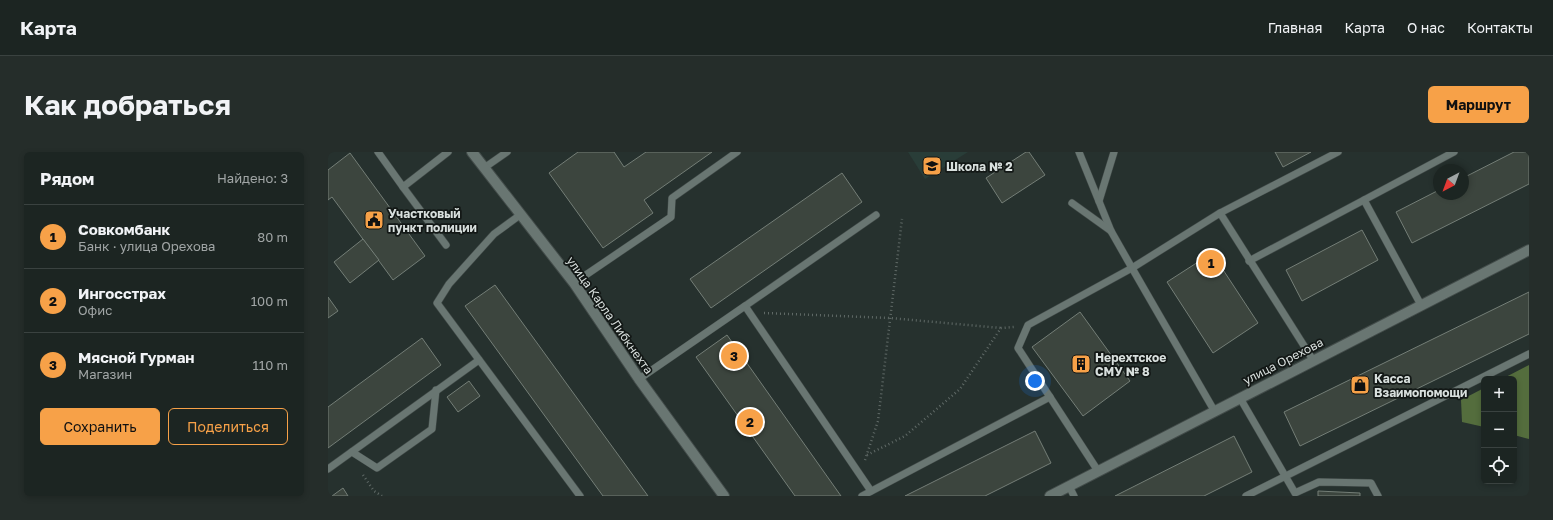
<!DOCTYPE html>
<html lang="ru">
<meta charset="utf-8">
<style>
body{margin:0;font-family:"Golos Text",sans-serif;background:#252d2a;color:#f1f3f6}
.controls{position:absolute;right:12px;bottom:12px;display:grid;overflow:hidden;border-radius:6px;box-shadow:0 2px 6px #0003}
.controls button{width:36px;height:36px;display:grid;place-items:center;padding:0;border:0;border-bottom:1px solid #3a4240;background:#1c2522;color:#f1f3f6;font:20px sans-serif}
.compass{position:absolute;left:1105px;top:12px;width:36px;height:36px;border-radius:50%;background:#1c2522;box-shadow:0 2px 6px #0003;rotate:221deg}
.you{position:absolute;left:707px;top:229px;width:14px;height:14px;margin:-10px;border:3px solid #fff;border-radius:50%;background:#1a73e8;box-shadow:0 0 0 6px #1a73e833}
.badge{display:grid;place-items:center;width:26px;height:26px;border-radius:50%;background:#f7a148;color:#111;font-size:13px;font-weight:700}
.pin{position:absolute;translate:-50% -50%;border:2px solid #fff;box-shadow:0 1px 4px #0006}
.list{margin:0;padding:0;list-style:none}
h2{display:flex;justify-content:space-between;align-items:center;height:52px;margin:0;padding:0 16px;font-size:17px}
h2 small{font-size:13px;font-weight:400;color:#a0a5a5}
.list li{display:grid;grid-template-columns:26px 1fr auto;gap:12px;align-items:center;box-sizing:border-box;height:64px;padding:0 16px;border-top:1px solid #3a4240}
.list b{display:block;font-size:15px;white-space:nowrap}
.list p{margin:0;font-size:13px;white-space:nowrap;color:#a0a5a5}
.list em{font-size:13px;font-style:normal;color:#a0a5a5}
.actions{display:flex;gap:8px;padding:12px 16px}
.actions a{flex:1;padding:9px 0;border:1px solid #f7a148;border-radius:6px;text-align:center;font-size:14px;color:#f7a148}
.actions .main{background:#f7a148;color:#111}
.icon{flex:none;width:22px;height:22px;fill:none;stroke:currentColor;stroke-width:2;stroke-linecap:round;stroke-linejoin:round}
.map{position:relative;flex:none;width:1201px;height:344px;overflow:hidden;border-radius:6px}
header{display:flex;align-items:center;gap:24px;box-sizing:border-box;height:56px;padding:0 20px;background:#1c2522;border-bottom:1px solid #3a4240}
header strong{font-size:19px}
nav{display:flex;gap:22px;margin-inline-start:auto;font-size:14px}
.intro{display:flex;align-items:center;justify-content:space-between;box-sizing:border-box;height:96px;padding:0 24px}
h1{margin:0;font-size:28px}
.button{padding:10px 18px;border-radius:6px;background:#f7a148;color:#111;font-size:14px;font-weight:700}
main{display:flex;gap:24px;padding:0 24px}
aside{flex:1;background:#1c2522;border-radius:6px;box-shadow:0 2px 6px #0003}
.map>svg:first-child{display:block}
.built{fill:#293d38}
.forest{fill:#546d3d}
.building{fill:#3c453e;stroke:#747e77}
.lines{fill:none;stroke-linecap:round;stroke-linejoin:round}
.service-casing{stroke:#434c4a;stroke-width:8}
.tertiary-casing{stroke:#434c4a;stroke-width:12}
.secondary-casing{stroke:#434c4a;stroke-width:12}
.path{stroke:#606a67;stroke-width:2.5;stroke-dasharray:1 3;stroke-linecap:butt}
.service{stroke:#697672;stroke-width:7}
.tertiary{stroke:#697672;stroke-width:10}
.secondary{stroke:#697672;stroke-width:10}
.labels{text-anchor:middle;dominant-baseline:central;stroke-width:3.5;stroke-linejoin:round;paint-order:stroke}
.poi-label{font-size:12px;font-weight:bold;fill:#d8dfdd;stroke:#131816;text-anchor:start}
.street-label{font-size:12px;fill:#d8dfdd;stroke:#131816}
</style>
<header>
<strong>Карта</strong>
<nav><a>Главная</a><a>Карта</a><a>О нас</a><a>Контакты</a></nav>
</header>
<div class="intro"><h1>Как добраться</h1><a class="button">Маршрут</a></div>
<main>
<aside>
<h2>Рядом<small>Найдено: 3</small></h2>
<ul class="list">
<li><span class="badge">1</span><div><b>Совкомбанк</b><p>Банк · улица Орехова</p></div><em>80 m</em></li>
<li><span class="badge">2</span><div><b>Ингосстрах</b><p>Офис</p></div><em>100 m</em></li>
<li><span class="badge">3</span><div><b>Мясной Гурман</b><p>Магазин</p></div><em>110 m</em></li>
</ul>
<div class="actions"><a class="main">Сохранить</a><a>Поделиться</a></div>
</aside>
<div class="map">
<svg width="1201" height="344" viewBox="0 0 1201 344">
<rect width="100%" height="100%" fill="#26312e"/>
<polygon class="built" points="580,0 640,0 597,27"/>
<g class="forest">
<polygon points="1201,213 1201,287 1186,283 1186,227 1174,227"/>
<polygon points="1156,236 1156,275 1134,270 1133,248"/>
</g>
<g class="building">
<polygon points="250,0 286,0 296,15 318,0 384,0 316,48 325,61 275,96 221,21"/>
<polygon points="698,0 701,0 717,23 674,51 658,26"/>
<polygon points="947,0 983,0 955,15"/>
<polygon points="1186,0 1201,0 1201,32 1084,91 1068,60 1111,38 1111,42 1135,42 1135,26"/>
<polygon points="22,1 97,104 65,128 4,45 0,48 0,18"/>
<polygon points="514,21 534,50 383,156 362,127"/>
<polygon points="1034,78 1050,108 974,149 958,118"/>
<polygon points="35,87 51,108 22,131 6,110"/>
<polygon points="884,101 930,171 885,201 839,130"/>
<polygon points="167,133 320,344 275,344 137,154"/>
<polygon points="1201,140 1201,182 972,294 956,260"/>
<polygon points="0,145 10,159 0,166"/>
<polygon points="752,160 802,229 755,264 704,195"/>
<polygon points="399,183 513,344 467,344 368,205"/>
<polygon points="94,186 113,213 0,296 0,255"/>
<polygon points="141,229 152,244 130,260 119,245"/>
<polygon points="707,279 723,311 657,344 577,344"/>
<polygon points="906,284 924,320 876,344 787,344"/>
<polygon points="15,336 20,344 4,344"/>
<polygon points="990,339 1032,341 1032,344 990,344"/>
</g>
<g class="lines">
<g class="service-casing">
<g id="service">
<polyline points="50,0 75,35 120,0"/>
<polyline points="751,0 783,79"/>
<polyline points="156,16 179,0"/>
<polyline points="75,35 118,93"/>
<polyline points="1036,48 1126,0"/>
<polyline points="771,49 786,0"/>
<polyline points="744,51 783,79 804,116 700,173 690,196 770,319"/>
<polyline points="892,61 1010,0"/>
<polyline points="192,63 166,82 121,132 109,151 252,344"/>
<polyline points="921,109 1036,48 1093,153"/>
<polyline points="246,131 343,65 344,46 409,0"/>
<polyline points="417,154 548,63"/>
<polyline points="311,227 417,154 543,339"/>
<polyline points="912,246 967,341 991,330 1043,331 1050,344"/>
<polyline points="887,260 804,116 892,61 985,208"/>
<polyline points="24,300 49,316 104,277 108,238"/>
<polyline points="0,317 151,208"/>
<polyline points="741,334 746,344"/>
<polyline points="534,344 722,245"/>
<polyline points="918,344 1201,202"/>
</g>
</g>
<g class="tertiary-casing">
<polyline id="tertiary" points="722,344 1201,98"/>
</g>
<g class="secondary-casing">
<polyline id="secondary" points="144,0 246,131 311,227 396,344"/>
</g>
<g class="path">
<polyline points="436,161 562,166 673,176"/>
<polyline points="539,303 577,284 632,237 673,176 686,175"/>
<polyline points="537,308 550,269 574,67"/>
<polyline points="35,323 46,339 54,344"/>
</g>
<use href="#service" class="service"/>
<use href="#tertiary" class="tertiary"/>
<use href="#secondary" class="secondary"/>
</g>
<defs>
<g id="school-square" transform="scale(1)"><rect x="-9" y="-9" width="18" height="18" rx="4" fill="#f7a148" stroke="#131816"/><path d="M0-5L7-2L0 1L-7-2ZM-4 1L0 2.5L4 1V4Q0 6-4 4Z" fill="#111"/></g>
<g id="civic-square" transform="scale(1)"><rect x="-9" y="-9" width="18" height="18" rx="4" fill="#f7a148" stroke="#131816"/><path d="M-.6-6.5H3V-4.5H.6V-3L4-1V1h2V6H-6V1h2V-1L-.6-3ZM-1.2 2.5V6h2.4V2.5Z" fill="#111"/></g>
<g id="building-square" transform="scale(1)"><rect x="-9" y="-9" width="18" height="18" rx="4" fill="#f7a148" stroke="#131816"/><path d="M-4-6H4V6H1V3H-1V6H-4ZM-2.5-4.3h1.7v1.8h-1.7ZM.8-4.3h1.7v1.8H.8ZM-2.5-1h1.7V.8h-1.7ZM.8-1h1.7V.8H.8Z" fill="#111"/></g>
<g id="shop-square" transform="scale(1)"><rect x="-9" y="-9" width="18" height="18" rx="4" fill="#f7a148" stroke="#131816"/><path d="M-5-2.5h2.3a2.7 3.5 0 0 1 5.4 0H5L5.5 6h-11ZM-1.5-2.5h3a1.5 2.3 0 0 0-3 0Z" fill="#111"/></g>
</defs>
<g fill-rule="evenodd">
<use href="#school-square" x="604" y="14"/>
<use href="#civic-square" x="46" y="68"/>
<use href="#building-square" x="753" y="212"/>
<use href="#shop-square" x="1032" y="233"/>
</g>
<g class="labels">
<g class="poi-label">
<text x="618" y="14">Школа № 2</text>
<text x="60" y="61">Участковый<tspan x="60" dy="14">пункт полиции</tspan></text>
<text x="767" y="205">Нерехтское<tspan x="767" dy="14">СМУ № 8</tspan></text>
<text x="1046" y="226">Касса<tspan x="1046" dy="14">Взаимопомощи</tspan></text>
</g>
<g class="street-label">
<text transform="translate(282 163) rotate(55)">улица Карла Либкнехта</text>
<text transform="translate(955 209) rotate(-27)">улица Орехова</text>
</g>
</g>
</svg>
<div class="controls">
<button>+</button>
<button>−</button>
<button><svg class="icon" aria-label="locate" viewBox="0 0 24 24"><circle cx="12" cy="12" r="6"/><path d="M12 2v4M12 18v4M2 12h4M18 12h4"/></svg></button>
</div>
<svg class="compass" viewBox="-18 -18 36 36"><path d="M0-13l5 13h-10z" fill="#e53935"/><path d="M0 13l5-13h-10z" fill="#a0a5a5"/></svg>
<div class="you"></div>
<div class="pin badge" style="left:883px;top:111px">1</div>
<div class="pin badge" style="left:422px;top:270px">2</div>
<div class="pin badge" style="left:406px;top:204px">3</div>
</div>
</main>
